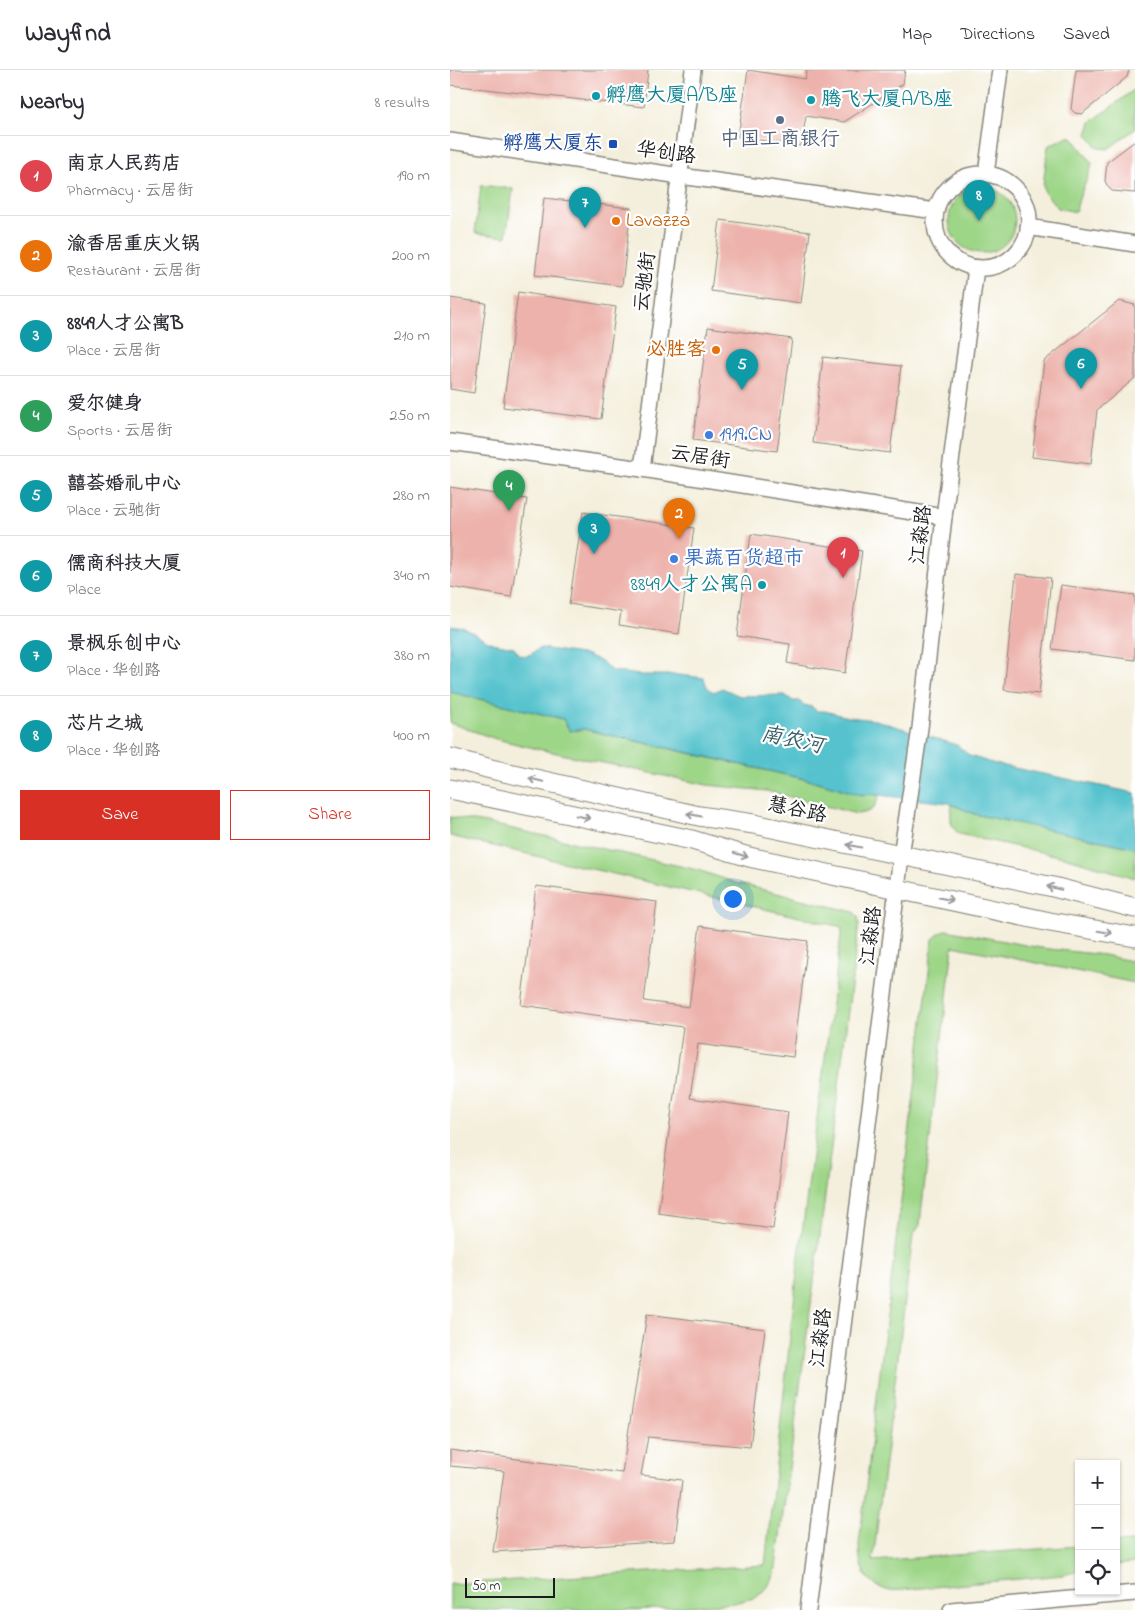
<!DOCTYPE html>
<meta charset="utf-8">
<style>
body{margin:0;font-family:"Indie Flower","LXGW WenKai TC",sans-serif;background:#f2f2f3;color:#2b2b33}
.controls{position:absolute;right:15px;bottom:15px;display:grid;overflow:hidden;border-radius:0px;box-shadow:0 1px 4px #0004}
.controls button{width:45px;height:45px;display:grid;place-items:center;padding:0;border:0;border-bottom:1px solid #e1e1e2;background:#fff;color:#2b2b33;font:25px sans-serif}
.scale{position:absolute;left:15px;bottom:12px;width:90px;box-sizing:border-box;padding-left:5px;border:2px solid #1c1c1c;border-top:0;font-size:14px;line-height:18px;white-space:nowrap;color:#1c1c1c;-webkit-text-stroke:4px #fff;paint-order:stroke}
.you{position:absolute;left:282px;top:828px;width:18px;height:18px;margin:-12px;border:4px solid #fff;border-radius:50%;background:#1a73e8;box-shadow:0 0 0 8px #1a73e833}
.badge{display:grid;place-items:center;width:32px;height:32px;border-radius:50%;background:#d93025;color:#fff;font-size:16px;font-weight:700}
.pin{position:absolute;translate:-50% -41px;filter:drop-shadow(0 1px 2px #0008)}
.pin::after{content:'';position:absolute;top:26px;width:18px;height:15px;background:inherit;clip-path:polygon(0 0,100% 0,50% 100%)}
.list{margin:0;padding:0;list-style:none}
h2{display:flex;justify-content:space-between;align-items:center;height:65px;margin:0;padding:0 20px;font-size:21px}
h2 small{font-size:16px;font-weight:400;color:#7c7c81}
.list li{display:grid;grid-template-columns:32px 1fr auto;gap:15px;align-items:center;box-sizing:border-box;height:80px;padding:0 20px;border-top:1px solid #e1e1e2}
.list b{display:block;font-size:19px;white-space:nowrap}
.list p{margin:0;font-size:16px;white-space:nowrap;color:#7c7c81}
.list em{font-size:16px;font-style:normal;color:#7c7c81}
.actions{display:flex;gap:10px;padding:15px 20px}
.actions a{flex:1;padding:11px 0;border:1px solid #d93025;border-radius:0px;text-align:center;font-size:18px;color:#d93025}
.actions .main{background:#d93025;color:#fff}
.icon{flex:none;width:28px;height:28px;fill:none;stroke:currentColor;stroke-width:2;stroke-linecap:round;stroke-linejoin:round}
.map{position:relative;flex:none;width:685px;height:1540px;overflow:hidden}
header{display:flex;align-items:center;gap:30px;box-sizing:border-box;height:70px;padding:0 25px;background:#fff;border-bottom:1px solid #e1e1e2}
header strong{font-size:24px}
nav{display:flex;gap:28px;margin-inline-start:auto;font-size:18px}
main{display:flex}
aside{flex:1;background:#fff}
.map>svg:first-child{display:block}
.green{fill:#9ed688;stroke:#5d7952}
.water{fill:#55c2cd;stroke:#386f74}
.building{fill:#edb2ab}
.lines{fill:none;stroke-linecap:round;stroke-linejoin:round}
.minor-casing{stroke:#88867c;stroke-width:18}
.major-casing{stroke:#88867c;stroke-width:21}
.minor{stroke:#fff;stroke-width:15}
.major{stroke:#fff;stroke-width:19}
.oneway{stroke:#999}
.culture-dot{fill:#0f9aa8;stroke:#fff;stroke-width:2}
.service-dot{fill:#5c6f8a;stroke:#fff;stroke-width:2}
.transit-dot{fill:#1a4fb4;stroke:#fff;stroke-width:2}
.food-dot{fill:#e8710a;stroke:#fff;stroke-width:2}
.shop-dot{fill:#3f7fe0;stroke:#fff;stroke-width:2}
.labels{text-anchor:middle;dominant-baseline:central;stroke-width:4.5;stroke-linejoin:round;paint-order:stroke}
.culture-label{font-size:20px;fill:#0d838f;stroke:#fff;text-anchor:start}
.service-label{font-size:20px;fill:#4e5e75;stroke:#fff}
.transit-label{font-size:20px;fill:#164399;stroke:#fff;text-anchor:end}
.street-label{font-size:20px;fill:#1c1c1c;stroke:#fff}
.food-label{font-size:20px;fill:#c56008;stroke:#fff;text-anchor:start}
.shop-label{font-size:20px;fill:#366cbe;stroke:#fff;text-anchor:start}
.water-label{font-size:21px;font-style:italic;fill:#335e63;stroke:#fff}
</style>
<header>
<strong>Wayfind</strong>
<nav><a>Map</a><a>Directions</a><a>Saved</a></nav>
</header>
<main>
<aside>
<h2>Nearby<small>8 results</small></h2>
<ul class="list">
<li><span class="badge" style="background:#e0444e">1</span><div><b>南京人民药店</b><p>Pharmacy · 云居街</p></div><em>190 m</em></li>
<li><span class="badge" style="background:#e8710a">2</span><div><b>渝香居重庆火锅</b><p>Restaurant · 云居街</p></div><em>200 m</em></li>
<li><span class="badge" style="background:#0f9aa8">3</span><div><b>8849人才公寓B</b><p>Place · 云居街</p></div><em>210 m</em></li>
<li><span class="badge" style="background:#2e9e5b">4</span><div><b>爱尔健身</b><p>Sports · 云居街</p></div><em>250 m</em></li>
<li><span class="badge" style="background:#0f9aa8">5</span><div><b>囍荟婚礼中心</b><p>Place · 云驰街</p></div><em>280 m</em></li>
<li><span class="badge" style="background:#0f9aa8">6</span><div><b>儒商科技大厦</b><p>Place</p></div><em>340 m</em></li>
<li><span class="badge" style="background:#0f9aa8">7</span><div><b>景枫乐创中心</b><p>Place · 华创路</p></div><em>380 m</em></li>
<li><span class="badge" style="background:#0f9aa8">8</span><div><b>芯片之城</b><p>Place · 华创路</p></div><em>400 m</em></li>
</ul>
<div class="actions"><a class="main">Save</a><a>Share</a></div>
</aside>
<div class="map">
<svg width="685" height="1540" viewBox="0 0 685 1540">
<rect width="100%" height="100%" fill="#fff"/>
<filter id="ink" filterUnits="userSpaceOnUse"><feTurbulence type="fractalNoise" baseFrequency=".02" numOctaves="2"/><feDisplacementMap in="SourceGraphic" scale="10" xChannelSelector="R" yChannelSelector="G"/><feConvolveMatrix kernelMatrix="1 2 1 2 8 2 1 2 1" color-interpolation-filters="sRGB"/></filter>
<filter id="wash" filterUnits="userSpaceOnUse"><feTurbulence type="fractalNoise" baseFrequency=".0096" numOctaves="4" result="noise"/><feDisplacementMap in="SourceGraphic" scale="20" xChannelSelector="R" yChannelSelector="G"/><feGaussianBlur stdDeviation="1.12" result="paint"/><feColorMatrix in="noise" values="0 0 0 0 0 0 0 0 0 0 0 0 0 0 0 0 0 1.4 0 .05"/><feComposite in="paint" operator="in"/></filter>
<g filter="url(#wash)">
<rect width="100%" height="100%" fill="#f4efdc"/>
<g class="green">
<polygon points="685,19 685,59 658,79 648,78 637,64 641,52"/>
<path d="M 616,67 L 622,67 L 642,93 C 639,110 628,124 626,142 L 608,138 L 595,123 L 593,116 L 598,76 Z"/>
<polygon points="31,115 63,119 56,167 25,163"/>
<circle cx="532" cy="150" r="33"/>
<path d="M 0,622 L 113,649 L 117,657 L 127,661 L 134,659 L 153,664 L 372,713 L 411,725 L 419,724 L 429,725 C 425,739 422,742 407,744 L 317,721 L 257,715 L 88,679 L 46,669 L 0,653 Z"/>
<path d="M 502,734 L 524,744 L 685,778 L 685,808 L 618,788 L 509,764 C 499,756 500,746 502,734 Z"/>
<polygon points="0,747 36,753 248,800 286,813 404,842 408,847 409,853 370,1166 325,1504 317,1518 304,1528 284,1533 186,1540 0,1540 0,1514 315,1495 349,1186 392,857 0,766"/>
<path d="M 496,860 L 591,878 L 654,885 L 685,892 L 685,913 L 503,876 L 471,1144 L 470,1155 L 463,1165 L 423,1491 L 629,1476 L 629,1501 L 613,1505 L 440,1521 C 414,1514 409,1498 409,1474 L 483,869 L 490,863 Z"/>
<polygon points="685,1472 685,1493 666,1495 666,1473"/>
</g>
<path class="water" d="M 0,556 L 14,558 L 42,573 L 64,577 L 69,585 L 77,586 L 91,578 L 137,585 L 152,592 L 162,601 L 189,605 L 229,605 L 254,608 C 256,615 257,619 264,622 L 272,618 L 290,626 L 335,625 L 343,631 L 350,631 L 354,635 L 362,637 L 367,641 L 375,641 L 398,647 L 425,650 L 507,675 L 520,686 L 545,694 L 685,723 L 685,778 L 524,744 L 499,733 L 419,724 L 411,725 L 372,713 L 134,659 L 120,661 L 113,649 L 0,622 Z"/>
<g id="blocks">
<g class="building">
<polygon points="0,0 198,0 194,37 0,15"/>
<polygon points="298,0 355,9 357,0 455,0 453,14 394,52 356,46 351,76 288,67"/>
<polygon points="626,0 679,0 677,7 632,44 625,43 621,39"/>
<polygon points="685,71 685,123 662,121 658,117 655,111 657,92"/>
<polygon points="94,128 181,138 172,216 85,205"/>
<polygon points="270,150 360,162 351,233 261,221"/>
<polygon points="68,222 166,237 151,349 53,337"/>
<polygon points="0,228 36,233 24,323 0,319"/>
<polygon points="669,231 685,235 685,308 647,340 641,394 582,387 594,291"/>
<polygon points="258,257 342,269 327,381 243,370"/>
<polygon points="373,287 451,296 440,383 363,373"/>
<polygon points="0,417 77,429 61,527 0,517"/>
<polygon points="133,442 244,458 229,564 169,555 171,542 119,534"/>
<polygon points="301,464 412,481 395,603 337,593 340,574 287,566"/>
<polygon points="566,504 601,508 589,624 554,620"/>
<polygon points="611,515 685,525 685,590 602,579"/>
<polygon points="86,816 207,832 194,931 239,937 250,856 358,871 343,987 248,974 240,1028 338,1042 323,1159 208,1143 233,957 71,935"/>
<polygon points="197,1244 315,1259 300,1377 198,1367 191,1405 232,1410 225,1471 43,1482 54,1401 0,1396 0,1380 172,1403"/>
</g>
</g>
</g>
<g filter="url(#ink)">
<use href="#blocks" fill-opacity="0" stroke="#88867c" stroke-width="1"/>
<g class="lines">
<g class="minor-casing">
<g id="minor">
<polyline points="0,71 230,106 486,141"/>
<polyline points="536,104 550,0"/>
<circle cx="532" cy="151" r="47"/>
<polyline points="578,157 685,174"/>
<polyline points="0,372 192,399 494,447"/>
<polyline points="192,399 243,0"/>
<polyline points="358,1540 451,786 470,658 494,447 526,198"/>
<polyline points="501,1540 685,1523"/>
</g>
</g>
<g class="major-casing">
<g id="major">
<polyline points="0,688 41,699 249,746 304,754 603,817 685,838"/>
<polyline points="0,719 242,770 299,787 600,852 685,867"/>
</g>
</g>
<use href="#minor" class="minor"/>
<use href="#major" class="major"/>
</g>
<defs><path id="oneway-shaft" d="M-6 0H5M1.5-3L5.5 0L1.5 3" fill="none" stroke-width="1.6" stroke-linecap="round" stroke-linejoin="round" transform="scale(1.25)"/></defs>
<g class="oneway">
<use href="#oneway-shaft" transform="translate(86 710) rotate(-167)"/>
<use href="#oneway-shaft" transform="translate(244 745) rotate(-168)"/>
<use href="#oneway-shaft" transform="translate(133 747) rotate(12)"/>
<use href="#oneway-shaft" transform="translate(404 776) rotate(-168)"/>
<use href="#oneway-shaft" transform="translate(291 785) rotate(17)"/>
<use href="#oneway-shaft" transform="translate(604 818) rotate(-167)"/>
<use href="#oneway-shaft" transform="translate(496 829) rotate(12)"/>
<use href="#oneway-shaft" transform="translate(655 862) rotate(10)"/>
</g>
</g>
<g class="culture-dot">
<circle cx="146" cy="26" r="5"/>
<circle cx="361" cy="30" r="5"/>
<circle cx="312" cy="515" r="5"/>
</g>
<circle class="service-dot" cx="330" cy="50" r="5"/>
<rect class="transit-dot" x="158" y="69" width="10" height="10" rx="2.5"/>
<g class="food-dot">
<circle cx="166" cy="151" r="5"/>
<circle cx="266" cy="280" r="5"/>
</g>
<g class="shop-dot">
<circle cx="259" cy="365" r="5"/>
<circle cx="224" cy="489" r="5"/>
</g>
<g class="labels">
<g class="culture-label">
<text x="156" y="26">孵鹰大厦A/B座</text>
<text x="371" y="30">腾飞大厦A/B座</text>
<text x="302" y="515" text-anchor="end">8849人才公寓A</text>
</g>
<g class="service-label">
<text x="330" y="70">中国工商银行</text>
</g>
<g class="transit-label">
<text x="153" y="74">孵鹰大厦东</text>
</g>
<g class="street-label">
<text transform="translate(216 84) rotate(8)">华创路</text>
<text transform="translate(196 212) rotate(-83)">云驰街</text>
<text transform="translate(250 388) rotate(9)">云居街</text>
<text transform="translate(472 465) rotate(-83)">江淼路</text>
<text transform="translate(347 741) rotate(12)">慧谷路</text>
<text transform="translate(422 866) rotate(-83)">江淼路</text>
<text transform="translate(372 1268) rotate(-83)">江淼路</text>
</g>
<g class="food-label">
<text x="176" y="151">Lavazza</text>
<text x="256" y="280" text-anchor="end">必胜客</text>
</g>
<g class="shop-label">
<text x="269" y="365">1919.CN</text>
<text x="234" y="489">果蔬百货超市</text>
</g>
<g class="water-label">
<text transform="translate(342 671) rotate(12)">南农河</text>
</g>
</g>
</svg>
<div class="controls">
<button>+</button>
<button>−</button>
<button><svg class="icon" aria-label="locate" viewBox="0 0 24 24"><circle cx="12" cy="12" r="6"/><path d="M12 2v4M12 18v4M2 12h4M18 12h4"/></svg></button>
</div>
<div class="scale">50 m</div>
<div class="you"></div>
<div class="pin badge" style="left:393px;top:508px;background:#e0444e">1</div>
<div class="pin badge" style="left:229px;top:469px;background:#e8710a">2</div>
<div class="pin badge" style="left:144px;top:484px;background:#0f9aa8">3</div>
<div class="pin badge" style="left:59px;top:441px;background:#2e9e5b">4</div>
<div class="pin badge" style="left:292px;top:320px;background:#0f9aa8">5</div>
<div class="pin badge" style="left:631px;top:319px;background:#0f9aa8">6</div>
<div class="pin badge" style="left:135px;top:158px;background:#0f9aa8">7</div>
<div class="pin badge" style="left:529px;top:151px;background:#0f9aa8">8</div>
</div>
</main>
